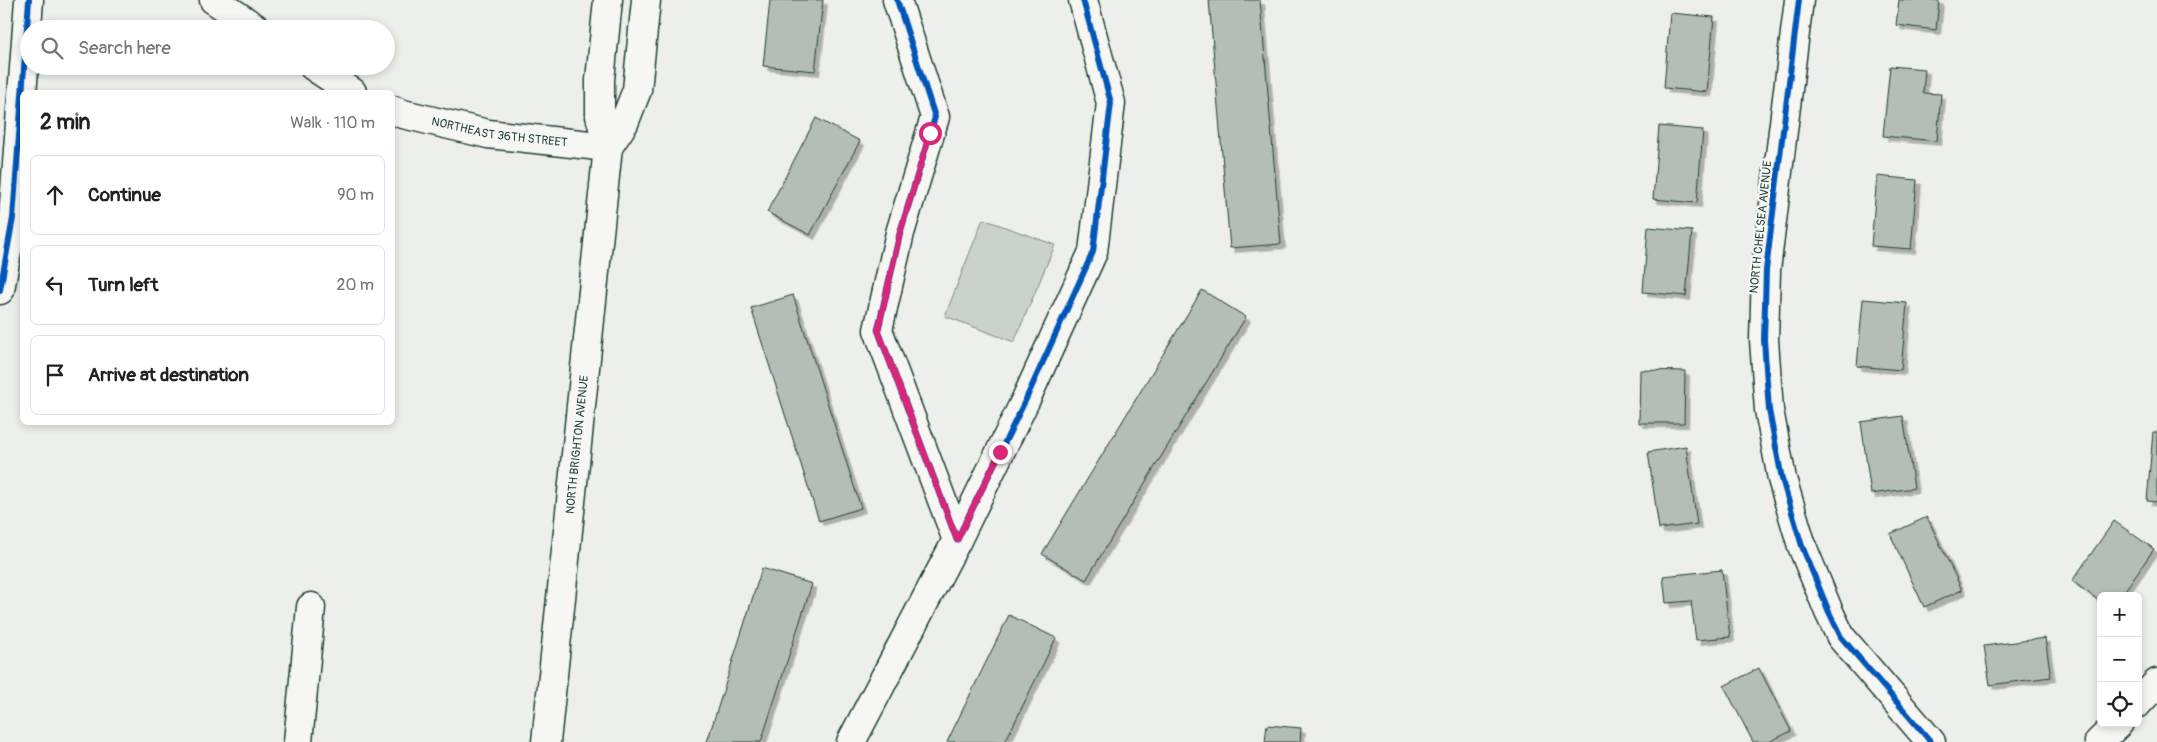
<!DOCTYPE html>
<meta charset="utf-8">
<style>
body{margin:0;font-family:Pangolin,sans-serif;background:#f2f2f2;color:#202124}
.controls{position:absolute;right:15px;bottom:15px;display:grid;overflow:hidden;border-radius:8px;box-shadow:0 2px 8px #0003}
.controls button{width:45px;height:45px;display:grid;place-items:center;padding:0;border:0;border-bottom:1px solid #e0e0e0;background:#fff;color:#202124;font:25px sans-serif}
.stop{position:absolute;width:15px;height:15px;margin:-11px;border:4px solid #db2777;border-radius:50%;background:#fff}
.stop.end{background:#db2777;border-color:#fff;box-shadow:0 1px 5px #0008}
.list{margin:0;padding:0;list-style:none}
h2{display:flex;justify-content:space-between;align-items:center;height:65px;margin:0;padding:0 20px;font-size:21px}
h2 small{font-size:16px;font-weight:400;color:#757577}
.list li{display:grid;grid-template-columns:32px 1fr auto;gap:15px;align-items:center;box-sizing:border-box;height:80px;margin:0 10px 10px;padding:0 10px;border:1px solid #e0e0e0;border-radius:8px}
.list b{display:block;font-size:19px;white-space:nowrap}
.list em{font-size:16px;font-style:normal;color:#757577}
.icon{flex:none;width:28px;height:28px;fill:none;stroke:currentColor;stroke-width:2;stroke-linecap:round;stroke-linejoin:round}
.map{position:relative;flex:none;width:2157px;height:742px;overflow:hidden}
.search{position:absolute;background:#fff;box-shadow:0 2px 8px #0003;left:20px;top:20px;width:375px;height:55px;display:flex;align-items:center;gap:12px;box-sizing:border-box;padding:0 18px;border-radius:28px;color:#757577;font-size:19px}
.panel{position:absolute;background:#fff;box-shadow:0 2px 8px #0003;left:20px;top:90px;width:375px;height:335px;border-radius:8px}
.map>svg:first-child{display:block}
.green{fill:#cbd2cc;stroke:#758880}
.building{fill:#b4bdb8;stroke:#1f3d34;filter:url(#shadow)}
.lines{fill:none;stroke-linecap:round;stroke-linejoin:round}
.street-casing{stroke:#1f3d34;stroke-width:31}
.secondary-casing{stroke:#1f3d34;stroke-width:31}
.street{stroke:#f6f6f2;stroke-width:28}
.secondary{stroke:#f6f6f2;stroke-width:28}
.cycleway-casing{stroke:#f6f6f2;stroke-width:9}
.cycleway{stroke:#0057b8;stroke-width:6}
.route{stroke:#db2777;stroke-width:6}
.labels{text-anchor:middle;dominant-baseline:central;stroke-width:4.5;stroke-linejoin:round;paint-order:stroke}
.street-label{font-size:12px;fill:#1f3d34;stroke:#f6f6f2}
</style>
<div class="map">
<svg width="2157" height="742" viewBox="0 0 2157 742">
<defs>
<filter id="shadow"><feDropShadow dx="4.5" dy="4.5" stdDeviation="0" flood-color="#0004"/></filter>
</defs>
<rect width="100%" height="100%" fill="#edefea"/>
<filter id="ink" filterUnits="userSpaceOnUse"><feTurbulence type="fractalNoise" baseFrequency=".02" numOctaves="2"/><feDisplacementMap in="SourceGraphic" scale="10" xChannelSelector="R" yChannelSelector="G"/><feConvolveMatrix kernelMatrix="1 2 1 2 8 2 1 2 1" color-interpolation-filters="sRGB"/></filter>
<g filter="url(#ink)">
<polygon class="green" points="983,219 1055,245 1014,342 945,316"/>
<g class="building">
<polygon points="770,0 823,0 815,71 763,66"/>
<polygon points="1209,0 1260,0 1281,244 1230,248"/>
<polygon points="1899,0 1939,0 1936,30 1896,25"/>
<polygon points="1670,13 1714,17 1707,92 1664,88"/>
<polygon points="1890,66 1925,69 1923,93 1941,94 1937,141 1883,136"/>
<polygon points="816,118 860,141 810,235 767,212"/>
<polygon points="1659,126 1703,130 1697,203 1653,199"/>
<polygon points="1877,176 1917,180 1911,249 1871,246"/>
<polygon points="1648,227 1692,231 1686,296 1643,292"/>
<polygon points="1202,290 1246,317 1086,580 1042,554"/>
<polygon points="793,295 861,508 819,521 751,308"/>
<polygon points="1863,299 1907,303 1901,370 1857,366"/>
<polygon points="1640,370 1685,371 1684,423 1639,423"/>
<polygon points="1903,416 1914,488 1871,494 1861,422"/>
<polygon points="2153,432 2157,432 2157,502 2147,501"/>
<polygon points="1686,446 1697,524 1659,529 1648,452"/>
<polygon points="1927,517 1962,590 1924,607 1890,534"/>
<polygon points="2114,521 2154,549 2121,596 2101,596 2101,602 2072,581"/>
<polygon points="762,568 812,584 761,742 707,742"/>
<polygon points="1722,570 1730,637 1696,640 1691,601 1666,603 1663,576"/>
<polygon points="1009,615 1056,638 1005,742 947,742"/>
<polygon points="2045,638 2051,677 1990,685 1984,646"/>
<polygon points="1759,668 1791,731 1769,742 1753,742 1724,686"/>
<polygon points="1267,725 1301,728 1300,742 1265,742"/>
</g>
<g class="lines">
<g class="street-casing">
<g id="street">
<polyline points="214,0 257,29"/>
<polyline points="897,0 935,117 900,233 878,330 957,540 1026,399 1093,252 1111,103 1083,0"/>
<polyline points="1799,0 1766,270 1764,340 1769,410 1782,479 1802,546 1829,612 1841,637 1931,742"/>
<polyline points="313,66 352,92"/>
<path id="s1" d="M 392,110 L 403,114 L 488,134 L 608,147"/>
<polyline points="0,290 13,218 29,0"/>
<polyline points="2138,703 2157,683"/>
<polyline points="298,742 311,607"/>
<polyline points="851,742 957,540"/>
<polyline points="2099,742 2119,723"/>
</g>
</g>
<g class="secondary-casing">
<g id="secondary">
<polyline points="608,147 624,123 637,90 646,0"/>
<path id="s2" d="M 546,742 L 608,147 L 600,116 L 600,80 L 608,0"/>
</g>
</g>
<use href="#street" class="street"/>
<use href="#secondary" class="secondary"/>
<g class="cycleway-casing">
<g id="cycleway">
<polyline points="897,0 935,117 900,233 878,330 957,540 1026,399 1093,252 1111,103 1083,0"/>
<polyline points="1799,0 1766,270 1764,340 1769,410 1782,479 1802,546 1829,612 1841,637 1931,742"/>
<polyline points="0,290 13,218 29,0"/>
</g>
</g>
<use href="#cycleway" class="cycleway"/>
</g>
</g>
<g class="lines" filter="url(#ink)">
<polyline class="route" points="930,133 900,233 878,330 957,540 1000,452"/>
</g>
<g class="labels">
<g class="street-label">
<text stroke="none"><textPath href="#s1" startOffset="110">NORTHEAST 36TH STREET</textPath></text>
<text transform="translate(1761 227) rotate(-84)">NORTH CHELSEA AVENUE</text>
<text stroke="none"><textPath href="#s2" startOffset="299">NORTH BRIGHTON AVENUE</textPath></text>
</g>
</g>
</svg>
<div class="controls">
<button>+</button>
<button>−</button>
<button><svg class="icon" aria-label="locate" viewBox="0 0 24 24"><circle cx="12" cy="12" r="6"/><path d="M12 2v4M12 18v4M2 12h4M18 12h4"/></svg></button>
</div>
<div class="stop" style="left:930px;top:133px"></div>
<div class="stop end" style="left:1000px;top:452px"></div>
<div class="search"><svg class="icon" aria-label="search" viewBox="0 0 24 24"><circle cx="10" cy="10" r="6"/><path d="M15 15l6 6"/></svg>Search here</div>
<section class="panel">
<h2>2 min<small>Walk · 110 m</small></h2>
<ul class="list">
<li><svg class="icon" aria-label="ahead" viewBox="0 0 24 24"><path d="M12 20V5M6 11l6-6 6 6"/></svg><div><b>Continue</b></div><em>90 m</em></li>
<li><svg class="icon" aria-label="left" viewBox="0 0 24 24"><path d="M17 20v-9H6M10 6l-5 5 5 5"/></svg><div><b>Turn left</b></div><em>20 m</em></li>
<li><svg class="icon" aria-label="arrive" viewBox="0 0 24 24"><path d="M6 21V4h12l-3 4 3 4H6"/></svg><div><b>Arrive at destination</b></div></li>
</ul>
</section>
</div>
